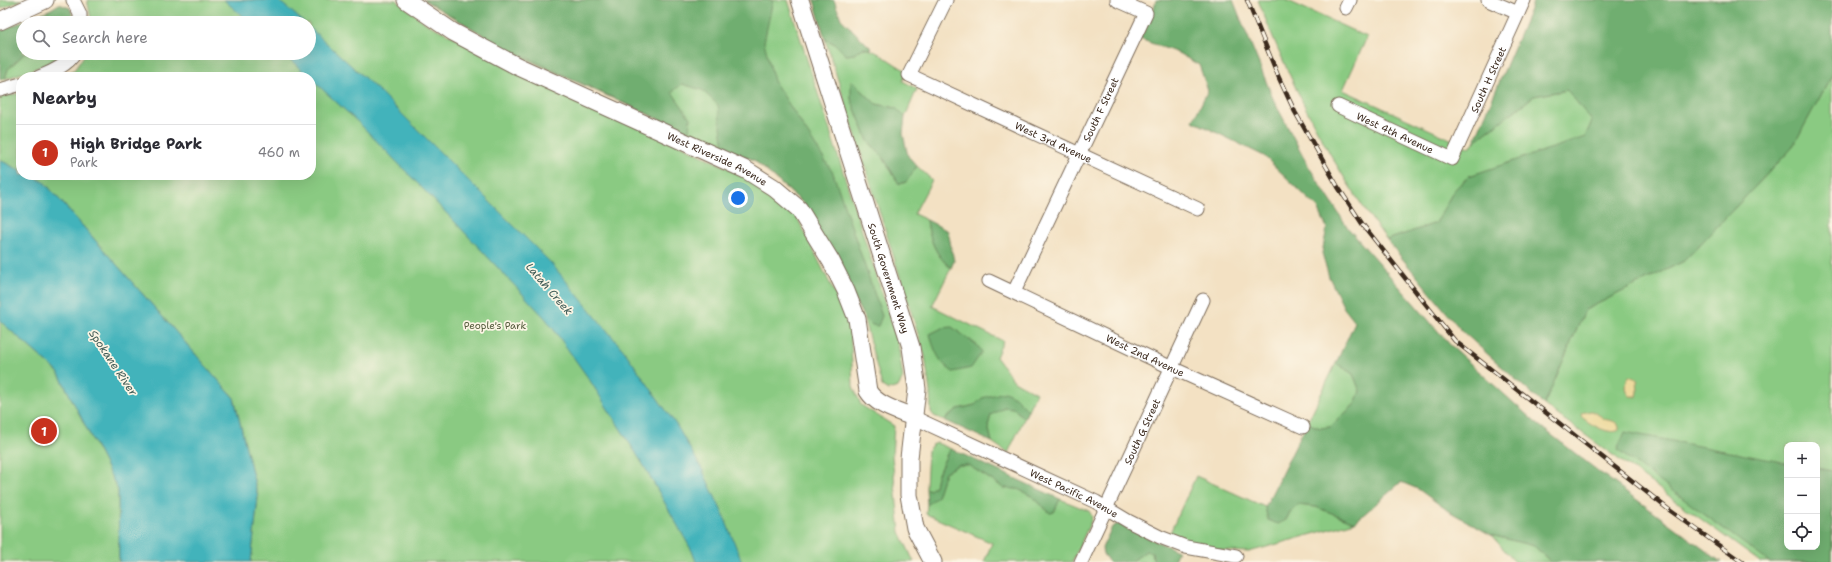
<!DOCTYPE html>
<meta charset="utf-8">
<style>
body{margin:0;font-family:"Shantell Sans",sans-serif;background:#f2f2f3;color:#2b2b33}
.controls{position:absolute;right:12px;bottom:12px;display:grid;overflow:hidden;border-radius:8px;box-shadow:0 4px 16px #0002}
.controls button{width:36px;height:36px;display:grid;place-items:center;padding:0;border:0;border-bottom:1px solid #e1e1e2;background:#fff;color:#2b2b33;font:20px sans-serif}
.you{position:absolute;left:738px;top:198px;width:14px;height:14px;margin:-10px;border:3px solid #fff;border-radius:50%;background:#1a73e8;box-shadow:0 0 0 6px #1a73e833}
.badge{display:grid;place-items:center;width:26px;height:26px;border-radius:50%;background:#c8321e;color:#fff;font-size:13px;font-weight:700}
.pin{position:absolute;translate:-50% -50%;border:2px solid #fff;box-shadow:0 1px 4px #0006}
.list{margin:0;padding:0;list-style:none}
h2{display:flex;justify-content:space-between;align-items:center;height:52px;margin:0;padding:0 16px;font-size:17px}
h2 small{font-size:13px;font-weight:400;color:#7c7c81}
.list li{display:grid;grid-template-columns:26px 1fr auto;gap:12px;align-items:center;box-sizing:border-box;height:56px;padding:0 16px;border-top:1px solid #e1e1e2}
.list b{display:block;font-size:15px;white-space:nowrap}
.list p{margin:0;font-size:13px;white-space:nowrap;color:#7c7c81}
.list em{font-size:13px;font-style:normal;color:#7c7c81}
.icon{flex:none;width:22px;height:22px;fill:none;stroke:currentColor;stroke-width:2;stroke-linecap:round;stroke-linejoin:round}
.map{position:relative;flex:none;width:1832px;height:562px;overflow:hidden}
.search{position:absolute;background:#fff;box-shadow:0 4px 16px #0002;left:16px;top:16px;width:300px;height:44px;display:flex;align-items:center;gap:10px;box-sizing:border-box;padding:0 14px;border-radius:22px;color:#7c7c81;font-size:15px}
.panel{position:absolute;background:#fff;box-shadow:0 4px 16px #0002;left:16px;top:72px;width:300px;height:108px;border-radius:16px}
.map>svg:first-child{display:block}
.green{fill:#8aca82;stroke:#627a50;fill-rule:evenodd}
.forest{fill:#6fae70;stroke:#556c47}
.sand{fill:#eeda9e;stroke:#94825e}
.water{fill:#43b3bb;stroke:#3f6e6c}
.lines{fill:none;stroke-linecap:round;stroke-linejoin:round}
.minor-casing{stroke:#7b6a58;stroke-width:15}
.major-casing{stroke:#7b6a58;stroke-width:19}
.minor{stroke:#fff;stroke-width:13}
.major{stroke:#fff;stroke-width:17}
.rail-casing{stroke:#3b2a1e;stroke-width:4.5}
.rail{stroke:#fcf5e5;stroke-width:3;stroke-dasharray:9;stroke-linecap:butt}
.labels{text-anchor:middle;dominant-baseline:central;stroke-width:3.5;stroke-linejoin:round;paint-order:stroke}
.street-label{font-size:10px;fill:#3b2a1e;stroke:#fcf5e5}
.park-label{font-size:10px;fill:#535a3c;stroke:#fcf5e5}
.water-label{font-size:11px;font-style:italic;fill:#3e5a55;stroke:#fcf5e5}
</style>
<div class="map">
<svg width="1832" height="562" viewBox="0 0 1832 562">
<rect width="100%" height="100%" fill="#fcf5e5"/>
<filter id="ink" filterUnits="userSpaceOnUse"><feTurbulence type="fractalNoise" baseFrequency=".025" numOctaves="2"/><feDisplacementMap in="SourceGraphic" scale="8" xChannelSelector="R" yChannelSelector="G"/><feConvolveMatrix kernelMatrix="1 2 1 2 8 2 1 2 1" color-interpolation-filters="sRGB"/></filter>
<filter id="wash" filterUnits="userSpaceOnUse"><feTurbulence type="fractalNoise" baseFrequency=".012" numOctaves="4" result="noise"/><feDisplacementMap in="SourceGraphic" scale="16" xChannelSelector="R" yChannelSelector="G"/><feGaussianBlur stdDeviation="0.9" result="paint"/><feColorMatrix in="noise" values="0 0 0 0 0 0 0 0 0 0 0 0 0 0 0 0 0 1.4 0 .05"/><feComposite in="paint" operator="in"/></filter>
<g filter="url(#wash)">
<rect width="100%" height="100%" fill="#f3e1c3"/>
<g class="green">
<polygon points="0,0 22,0 0,9"/>
<polygon points="87,0 396,0 427,24 747,177 794,211 850,324 853,386 861,405 894,426 892,456 900,532 914,562 251,562 258,497 234,398 44,182 30,175 311,175 311,77 62,77 75,69 86,53 309,53 309,23 92,23"/>
<polygon points="424,0 788,0 898,343 903,378 898,387 888,390 882,386 863,316 803,203 754,160 689,133 519,56"/>
<path d="M 1258,0 L 1286,0 L 1367,37 L 1343,90 L 1470,148 L 1474,142 L 1534,96 L 1568,90 L 1592,121 L 1585,138 L 1469,176 L 1454,190 L 1436,223 L 1387,240 C 1332,168 1291,85 1258,0 Z"/>
<path d="M 825,39 L 835,44 L 846,55 L 854,54 L 863,48 C 879,50 892,64 907,71 L 903,81 L 917,89 L 905,117 L 896,108 L 876,104 L 852,81 L 851,99 L 868,141 L 883,157 L 899,184 L 906,182 L 917,166 L 932,180 L 914,214 L 927,220 C 929,239 936,256 951,268 L 932,306 L 1003,341 L 996,357 L 1014,381 L 1036,393 L 1028,410 L 1015,397 L 983,398 L 975,405 L 958,409 L 944,420 L 934,416 L 931,412 L 930,392 L 925,356 Z"/>
<polygon points="25,53 64,53 45,65 5,79 8,69"/>
<path d="M 1832,75 L 1832,562 L 1760,562 L 1544,405 L 1585,310 L 1684,261 L 1792,148 ZM 1787,445 L 1817,445 L 1817,547 L 1787,547 Z"/>
<polygon points="21,93 21,171 0,160 0,97"/>
<polygon points="0,321 58,372 118,490 119,562 0,562"/>
<polygon points="1336,363 1353,374 1360,391 1355,404 1330,427 1320,428 1307,423"/>
<polygon points="1004,407 1014,408 1024,419 1008,453 992,442 988,426 991,415"/>
<polygon points="937,443 951,449 948,452 937,476 935,486 930,490 926,488 928,450 932,445"/>
<polygon points="958,465 968,465 1004,488 1018,489 1033,497 1050,513 1054,512 1060,499 1089,511 1092,516 1091,521 1072,562 984,562 992,543 926,514 927,505 937,496 945,472"/>
<polygon points="1196,476 1265,507 1268,520 1286,520 1290,512 1298,505 1316,507 1355,522 1249,552 1227,551 1197,547 1169,535"/>
<polygon points="1491,535 1534,546 1551,562 1515,562"/>
<polygon points="1146,551 1152,553 1154,562 1131,562"/>
</g>
<g class="forest">
<polygon points="424,0 773,0 764,42 774,81 833,173 882,316 878,326 872,325 863,316 803,203 754,160 724,148 718,105 702,90 682,84 672,92 690,118 689,133 504,47"/>
<polygon points="814,0 834,0 841,19 872,49 863,48 854,54 846,55 835,44 825,39"/>
<polygon points="1156,0 1233,0 1274,101 1309,167 1348,228 1452,347 1536,423 1602,474 1721,562 1551,562 1534,546 1491,535 1447,510 1418,489 1401,482 1355,522 1316,507 1298,505 1290,512 1286,520 1278,524 1268,520 1265,507 1307,423 1320,428 1330,427 1355,404 1360,391 1353,374 1336,363 1355,322 1344,308 1329,277 1322,253 1327,228 1318,208 1264,156 1193,121 1208,90 1199,65 1178,53 1140,39 1154,8"/>
<polygon points="1534,0 1832,0 1832,75 1792,148 1684,261 1585,310 1544,405 1461,330 1387,240 1436,223 1454,190 1469,176 1585,137 1592,121 1567,90 1534,96 1474,142"/>
<polygon points="59,4 70,8 75,21 72,23 23,23 23,53 25,53 8,69 5,79 0,80 0,31 51,9"/>
<polygon points="851,80 876,104 896,108 905,117 903,134 908,156 917,166 906,182 899,184 883,157 868,141 851,99"/>
<path d="M 927,220 L 948,231 L 954,261 L 951,268 C 936,256 929,239 927,220 Z"/>
<path d="M 952,327 L 977,345 L 982,352 L 971,368 L 953,372 C 939,363 934,350 930,334 L 942,328 Z"/>
<polygon points="1005,392 1015,397 1028,410 1024,419 1014,408 1004,407 991,415 988,426 992,442 944,420 958,409 975,405 982,398"/>
<polygon points="1625,432 1787,463 1787,547 1817,547 1817,468 1832,471 1832,562 1769,562 1617,450"/>
<polygon points="951,449 1060,499 1054,512 1050,513 1033,497 1018,489 1004,488 968,465 958,465 945,472 937,497 927,505 926,488 930,490 935,486 937,476 948,452"/>
<polygon points="1118,524 1178,551 1173,562 1154,562 1152,553 1146,551 1131,562 1109,562 1103,554 1102,548 1112,527"/>
</g>
<g class="sand">
<path d="M 1629,376 L 1637,379 L 1638,392 L 1637,397 L 1630,396 C 1625,391 1625,382 1629,376 Z"/>
<path d="M 1591,411 C 1596,413 1599,415 1603,418 C 1608,422 1613,418 1619,426 L 1619,430 C 1610,436 1587,423 1581,416 L 1582,413 Z"/>
</g>
<g class="water">
<polygon points="224,0 278,0 305,23 250,23"/>
<polygon points="309,27 380,92 551,263 625,352 677,426 702,469 723,514 742,562 696,562 692,551 644,466 589,379 546,319 453,220 360,124 283,53 309,53"/>
<polygon points="0,160 21,171 21,175 30,175 44,182 234,398 258,497 251,562 119,562 118,490 58,372 0,321"/>
</g>
</g>
<g filter="url(#ink)">
<g class="lines">
<g class="minor-casing">
<g id="minor">
<polyline points="73,0 80,14 80,23"/>
<path id="s1" d="M 946,0 L 909,75 L 1198,209"/>
<polyline points="1488,0 1518,13"/>
<polyline points="1346,8 1350,0"/>
<path d="M 39,77 C 52,72 68,65 75,53"/>
<polyline points="0,90 21,84"/>
<path id="s2" d="M 1338,106 L 1452,159 L 1524,0"/>
<path id="s3" d="M 989,281 L 1172,368 L 1303,427"/>
<path id="s4" d="M 1014,292 L 1146,13 L 1117,0"/>
<path id="s5" d="M 915,418 L 1096,502 L 1128,521 L 1160,537 L 1186,547 L 1236,556"/>
<path id="s6" d="M 1081,562 L 1203,300"/>
</g>
</g>
<g class="major-casing">
<g id="major">
<path id="s7" d="M 406,0 L 453,32 L 517,66 L 746,170 L 773,187 L 799,209 L 831,261 L 846,291 L 857,319 L 868,391 C 877,406 899,411 915,418"/>
<path id="s8" d="M 800,0 L 911,347 L 917,389 L 909,458 L 909,495 L 915,528 L 933,562"/>
<polyline points="0,21 45,0"/>
</g>
</g>
<use href="#minor" class="minor"/>
<use href="#major" class="major"/>
<g class="rail-casing">
<polyline id="rail" points="1247,0 1279,78 1295,112 1338,187 1363,225 1455,341 1668,509 1742,562"/>
</g>
<use href="#rail" class="rail"/>
</g>
</g>
<g class="labels">
<g class="street-label">
<text stroke="none"><textPath href="#s2" startOffset="213">South H Street</textPath></text>
<text stroke="none"><textPath href="#s4" startOffset="202">South F Street</textPath></text>
<text stroke="none"><textPath href="#s2" startOffset="63">West 4th Avenue</textPath></text>
<text stroke="none"><textPath href="#s1" startOffset="243">West 3rd Avenue</textPath></text>
<text stroke="none"><textPath href="#s7" startOffset="350">West Riverside Avenue</textPath></text>
<text stroke="none"><textPath href="#s8" startOffset="292">South Government Way</textPath></text>
<text stroke="none"><textPath href="#s3" startOffset="173">West 2nd Avenue</textPath></text>
<text stroke="none"><textPath href="#s6" startOffset="144">South G Street</textPath></text>
<text stroke="none"><textPath href="#s5" startOffset="176">West Pacific Avenue</textPath></text>
</g>
<g class="park-label">
<text x="495" y="325">People's Park</text>
</g>
<g class="water-label">
<text transform="translate(549 289) rotate(49)">Latah Creek</text>
<text transform="translate(113 363) rotate(56)">Spokane River</text>
</g>
</g>
</svg>
<div class="controls">
<button>+</button>
<button>−</button>
<button><svg class="icon" aria-label="locate" viewBox="0 0 24 24"><circle cx="12" cy="12" r="6"/><path d="M12 2v4M12 18v4M2 12h4M18 12h4"/></svg></button>
</div>
<div class="you"></div>
<div class="pin badge" style="left:44px;top:431px">1</div>
<div class="search"><svg class="icon" aria-label="search" viewBox="0 0 24 24"><circle cx="10" cy="10" r="6"/><path d="M15 15l6 6"/></svg>Search here</div>
<section class="panel">
<h2>Nearby<small></small></h2>
<ul class="list">
<li><span class="badge">1</span><div><b>High Bridge Park</b><p>Park</p></div><em>460 m</em></li>
</ul>
</section>
</div>
